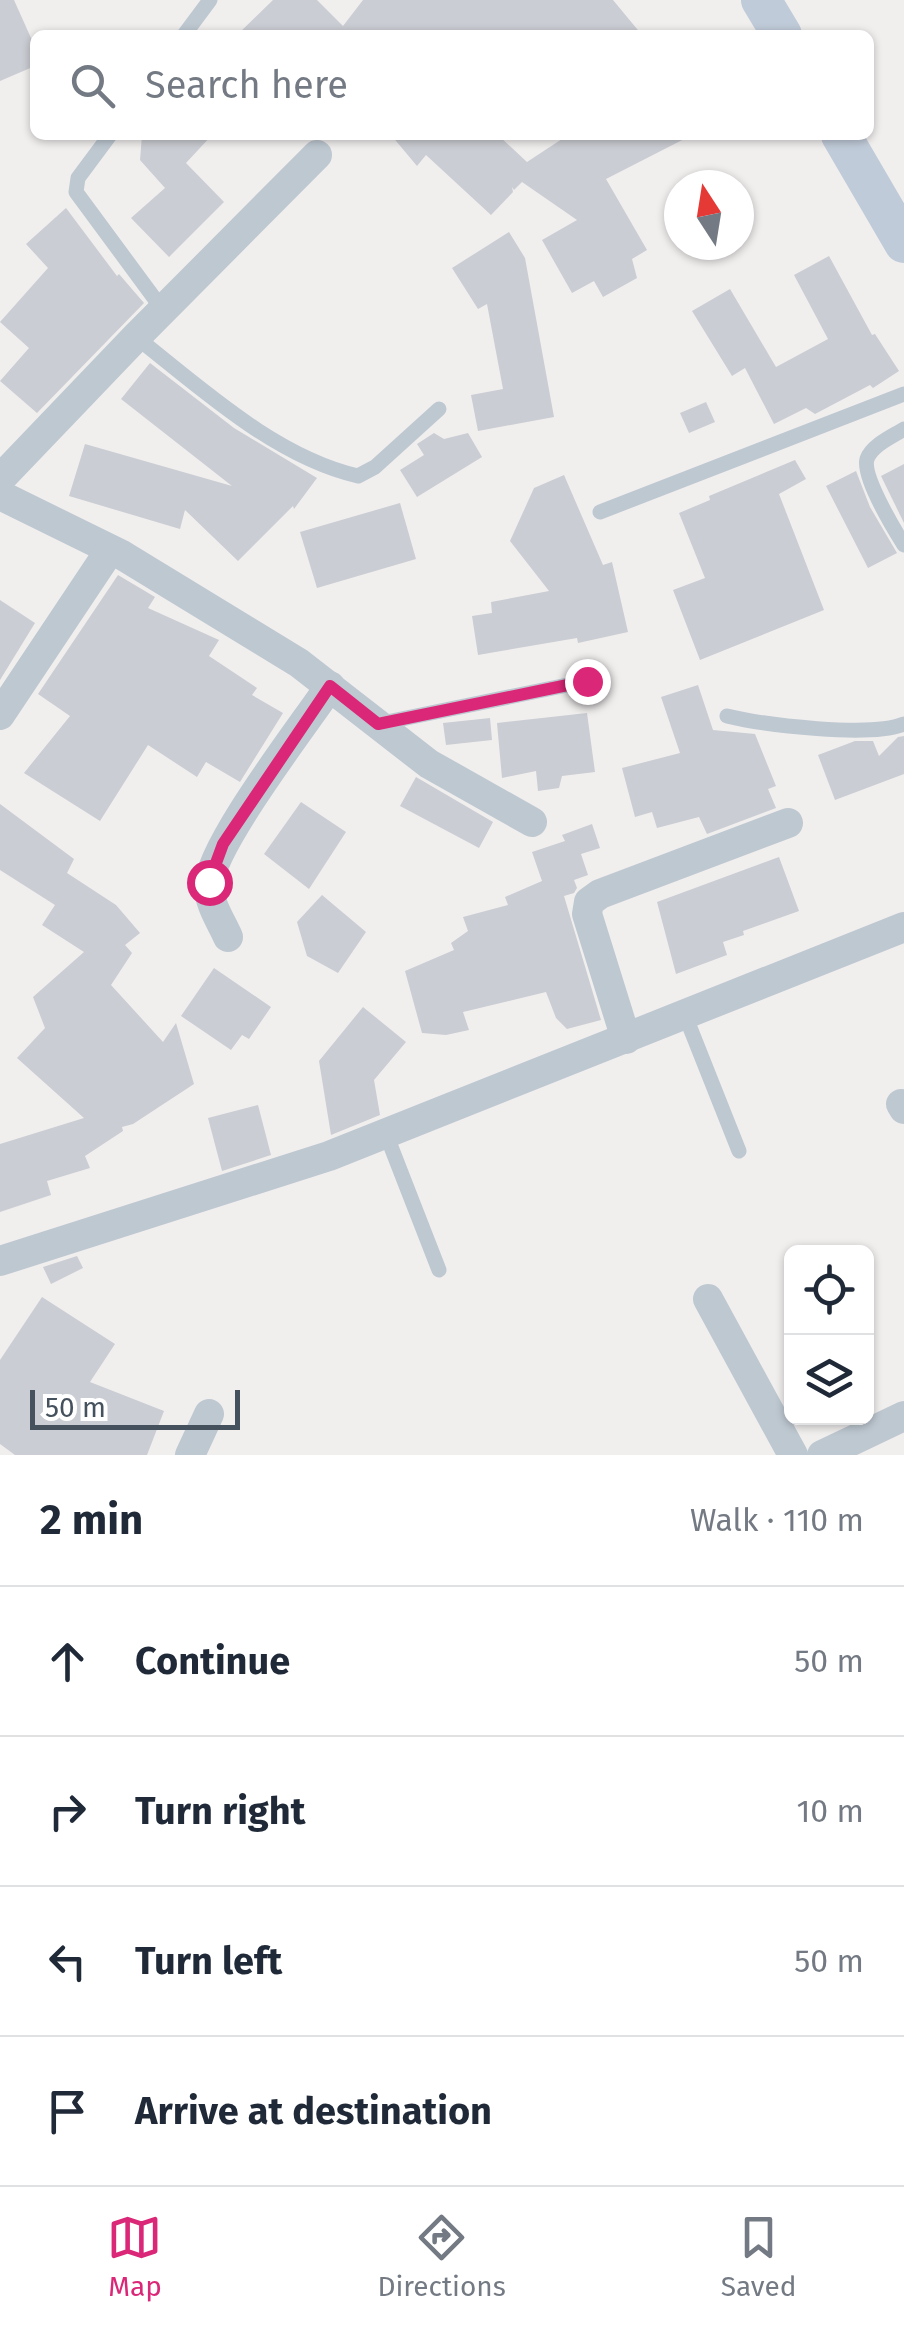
<!DOCTYPE html>
<meta charset="utf-8">
<style>
body{margin:0;font-family:"Fira Sans",sans-serif;background:#f2f2f3;color:#1f2937}
.controls{position:absolute;right:30px;bottom:30px;display:grid;overflow:hidden;border-radius:15px;box-shadow:0 2px 8px #0004}
.controls button{width:90px;height:90px;display:grid;place-items:center;padding:0;border:0;border-bottom:2px solid #e0e1e3;background:#fff;color:#1f2937;font:50px sans-serif}
.compass{position:absolute;left:664px;top:170px;width:90px;height:90px;border-radius:50%;background:#fff;box-shadow:0 2px 8px #0004;rotate:348deg}
.scale{position:absolute;left:30px;bottom:25px;width:210px;box-sizing:border-box;padding-left:10px;border:5px solid #45515d;border-top:0;font-size:28px;line-height:35px;white-space:nowrap;color:#45515d;-webkit-text-stroke:8px #fff;paint-order:stroke}
.stop{position:absolute;width:30px;height:30px;margin:-22px;border:8px solid #db2777;border-radius:50%;background:#fff}
.stop.end{background:#db2777;border-color:#fff;box-shadow:0 2px 10px #0008}
.list{margin:0;padding:0;list-style:none}
h2{display:flex;justify-content:space-between;align-items:center;height:130px;margin:0;padding:0 40px;font-size:42px}
h2 small{font-size:32px;font-weight:400;color:#747a83}
.list li{display:grid;grid-template-columns:65px 1fr auto;gap:30px;align-items:center;box-sizing:border-box;height:150px;padding:0 40px;border-top:2px solid #e0e1e3}
.list b{display:block;font-size:38px;white-space:nowrap}
.list em{font-size:32px;font-style:normal;color:#747a83}
.icon{flex:none;width:55px;height:55px;fill:none;stroke:currentColor;stroke-width:2;stroke-linecap:round;stroke-linejoin:round}
.map{position:relative;flex:none;width:904px;height:1455px;overflow:hidden}
.search{position:absolute;background:#fff;box-shadow:0 2px 8px #0004;left:30px;right:30px;top:30px;height:110px;display:flex;align-items:center;gap:25px;box-sizing:border-box;padding:0 35px;border-radius:15px;color:#747a83;font-size:38px}
.sheet{height:730px;background:#fff}
nav{display:flex;justify-content:space-around;align-items:center;box-sizing:border-box;height:140px;border-top:2px solid #e0e1e3;background:#fff;font-size:28px;color:#747a83}
nav a{display:grid;justify-items:center;gap:5px}
nav .on{color:#db2777}
.map>svg:first-child{display:block}
.building{fill:#cacdd3}
.lines{fill:none;stroke-linecap:round;stroke-linejoin:round}
.lane{stroke:#bec8d1;stroke-width:15}
.street{stroke:#bec8d1;stroke-width:30}
.secondary{stroke:#c0cbd9;stroke-width:40}
.route{stroke:#db2777;stroke-width:12}
</style>
<div class="map">
<svg width="904" height="1455" viewBox="0 0 904 1455">
<rect width="100%" height="100%" fill="#f1eeee"/>
<g class="building">
<polygon points="0,0 14,0 35,47 35,66 0,81"/>
<polygon points="273,0 317,0 343,26 363,0 613,0 642,35 237,35"/>
<polygon points="142,135 212,135 186,163 224,202 169,257 131,218 165,188 140,160"/>
<polygon points="391,135 498,135 527,162 568,135 692,135 606,179 647,250 632,259 637,278 603,297 594,281 572,293 542,240 577,220 522,182 514,190 512,187 513,192 491,215 426,155 417,166"/>
<polygon points="66,208 117,276 119,274 144,303 37,413 0,381 29,348 0,322 48,268 26,244"/>
<polygon points="509,232 525,258 554,417 478,431 471,395 503,389 487,304 478,309 452,268"/>
<polygon points="829,256 872,335 875,334 899,371 873,388 870,385 815,414 806,408 774,424 745,368 732,376 692,311 730,289 776,367 828,339 794,275"/>
<polygon points="150,363 234,428 317,478 294,509 293,506 238,561 185,510 180,529 69,496 85,444 232,486 121,399"/>
<polygon points="706,402 715,422 689,433 680,413"/>
<polygon points="434,433 444,439 468,433 482,457 417,497 400,470 424,455 417,444"/>
<polygon points="795,460 806,479 779,494 824,610 700,660 673,590 705,578 679,513 710,500 709,496"/>
<polygon points="904,464 904,523 881,476"/>
<polygon points="856,471 870,507 897,553 868,568 826,486"/>
<polygon points="564,475 603,565 612,562 628,632 578,643 577,638 478,655 472,616 492,613 491,602 549,591 510,541 534,488"/>
<polygon points="400,503 416,559 317,588 300,532"/>
<polygon points="118,575 155,597 148,608 219,640 209,656 257,688 252,695 283,713 240,782 206,762 197,777 148,745 100,821 24,773 70,716 38,694"/>
<polygon points="0,600 35,623 0,680"/>
<polygon points="698,685 713,730 755,734 776,786 768,789 776,808 707,834 699,817 657,828 652,812 635,817 622,768 680,753 661,697"/>
<polygon points="587,713 595,772 562,776 559,788 538,791 536,771 502,778 497,723"/>
<polygon points="490,718 492,740 446,745 443,723"/>
<polygon points="904,736 904,774 835,800 818,755 855,741 873,741 879,756 898,737"/>
<polygon points="416,777 493,822 479,848 400,806"/>
<polygon points="301,802 346,832 309,889 264,854"/>
<polygon points="0,804 74,859 67,873 116,905 140,933 125,945 132,953 111,985 163,1042 176,1023 194,1084 133,1124 122,1127 123,1131 85,1156 90,1168 47,1181 51,1195 0,1212 0,1144 84,1118 17,1058 45,1028 33,997 84,952 42,925 55,905 0,870"/>
<polygon points="592,824 600,848 581,854 588,875 574,880 577,888 574,893 564,896 601,1020 567,1029 556,1018 546,992 463,1012 469,1030 446,1035 422,1033 405,971 454,950 451,943 468,931 463,917 508,905 505,897 542,881 532,852 565,841 562,835"/>
<polygon points="779,857 799,911 743,931 744,935 723,942 727,955 676,974 657,902"/>
<polygon points="322,895 366,932 338,973 307,956 297,922"/>
<polygon points="214,968 271,1007 249,1039 242,1035 231,1050 181,1016"/>
<polygon points="363,1007 406,1042 374,1080 380,1115 331,1135 319,1061"/>
<polygon points="258,1105 271,1155 222,1171 208,1118"/>
<polygon points="77,1256 83,1268 51,1284 43,1267"/>
<polygon points="42,1297 115,1344 90,1382 164,1411 147,1455 15,1455 0,1444 0,1360"/>
</g>
<g class="lines">
<g class="lane">
<polyline points="184,35 210,0"/>
<polyline points="110,135 78,178 76,192 163,310"/>
<path d="M 136,337 C 201,388 275,457 358,476 L 375,467 L 439,409"/>
<path d="M 904,429 C 893,436 872,445 867,459 C 862,476 894,529 904,545"/>
<polyline points="600,512 904,394"/>
<path d="M 727,716 C 764,725 871,738 904,724"/>
<polyline points="377,724 587,681"/>
<polyline points="685,1015 739,1151"/>
<polyline points="386,1134 439,1270"/>
</g>
<g class="street">
<polyline points="0,479 136,337 317,155"/>
<polyline points="0,495 122,555 299,663 429,764 532,822"/>
<polyline points="0,715 110,550"/>
<path d="M 228,937 C 221,921 209,904 209,886 C 209,847 304,725 330,686"/>
<polyline points="626,1039 587,914 589,902 600,894 788,823"/>
<polyline points="901,1104 904,1109"/>
<polyline points="0,1261 329,1156 904,927"/>
<polyline points="708,1299 793,1455"/>
<polyline points="190,1455 209,1414"/>
<polyline points="822,1455 904,1416"/>
</g>
<g class="secondary">
<polyline points="761,0 782,35"/>
<polyline points="841,135 904,243"/>
</g>
</g>
<g class="lines">
<polyline class="route" points="209,882 223,844 330,686 378,724 587,681"/>
</g>
</svg>
<div class="controls">
<button><svg class="icon" aria-label="locate" viewBox="0 0 24 24"><circle cx="12" cy="12" r="6"/><path d="M12 2v4M12 18v4M2 12h4M18 12h4"/></svg></button>
<button><svg class="icon" aria-label="layers" viewBox="0 0 24 24"><path d="M12 4l9 5-9 5-9-5zM3 14l9 5 9-5"/></svg></button>
</div>
<svg class="compass" viewBox="-18 -18 36 36"><path d="M0-13l5 13h-10z" fill="#e53935"/><path d="M0 13l5-13h-10z" fill="#747a83"/></svg>
<div class="scale">50 m</div>
<div class="stop" style="left:209px;top:882px"></div>
<div class="stop end" style="left:587px;top:681px"></div>
<div class="search"><svg class="icon" aria-label="search" viewBox="0 0 24 24"><circle cx="10" cy="10" r="6"/><path d="M15 15l6 6"/></svg>Search here</div>
</div>
<section class="sheet">
<h2>2 min<small>Walk · 110 m</small></h2>
<ul class="list">
<li><svg class="icon" aria-label="ahead" viewBox="0 0 24 24"><path d="M12 20V5M6 11l6-6 6 6"/></svg><div><b>Continue</b></div><em>50 m</em></li>
<li><svg class="icon" aria-label="right" viewBox="0 0 24 24"><path d="M7 20v-9h11M14 6l5 5-5 5"/></svg><div><b>Turn right</b></div><em>10 m</em></li>
<li><svg class="icon" aria-label="left" viewBox="0 0 24 24"><path d="M17 20v-9H6M10 6l-5 5 5 5"/></svg><div><b>Turn left</b></div><em>50 m</em></li>
<li><svg class="icon" aria-label="arrive" viewBox="0 0 24 24"><path d="M6 21V4h12l-3 4 3 4H6"/></svg><div><b>Arrive at destination</b></div></li>
</ul>
</section>
<nav>
<a class="on"><svg class="icon" aria-label="map" viewBox="0 0 24 24"><path d="M3 6l6-2 6 2 6-2v14l-6 2-6-2-6 2zM9 4v14M15 6v14"/></svg>Map</a>
<a><svg class="icon" aria-label="directions" viewBox="0 0 24 24"><path d="M12 3l9 9-9 9-9-9zM9 14v-3h6M13 9l2 2-2 2"/></svg>Directions</a>
<a><svg class="icon" aria-label="saved" viewBox="0 0 24 24"><path d="M7 4h10v16l-5-4-5 4z"/></svg>Saved</a>
</nav>
